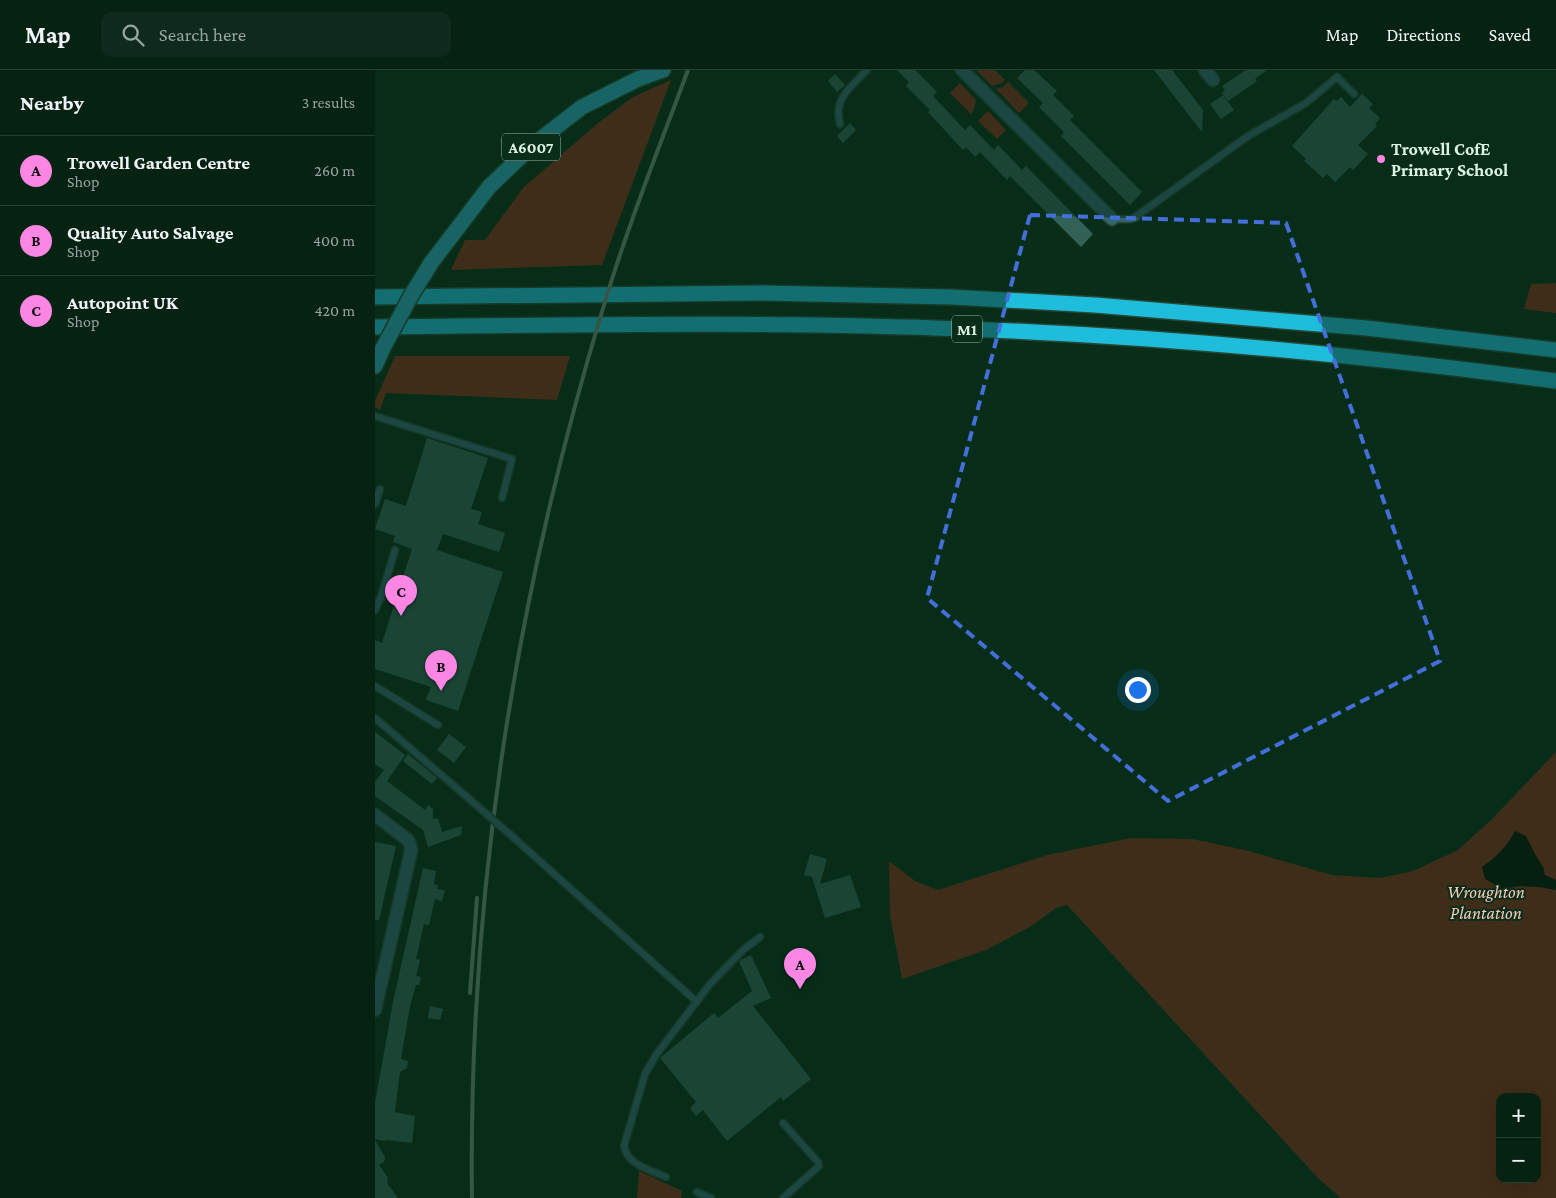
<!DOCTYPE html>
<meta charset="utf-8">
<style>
body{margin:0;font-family:"Crimson Pro",serif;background:#0f2a1c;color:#f1f3f6}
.controls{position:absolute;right:15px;bottom:15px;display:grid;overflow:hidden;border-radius:10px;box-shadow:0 5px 20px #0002}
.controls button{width:45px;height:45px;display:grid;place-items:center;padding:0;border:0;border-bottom:1px solid #273f33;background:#062213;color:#f1f3f6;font:25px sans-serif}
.you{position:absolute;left:762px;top:619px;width:18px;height:18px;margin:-12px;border:4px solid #fff;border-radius:50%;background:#1a73e8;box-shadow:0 0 0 8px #1a73e833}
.badge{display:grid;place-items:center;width:32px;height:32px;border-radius:50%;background:#fc86e3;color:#111;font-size:16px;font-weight:700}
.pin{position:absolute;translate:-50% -41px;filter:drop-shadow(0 1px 2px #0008)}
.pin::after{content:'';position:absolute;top:26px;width:18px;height:15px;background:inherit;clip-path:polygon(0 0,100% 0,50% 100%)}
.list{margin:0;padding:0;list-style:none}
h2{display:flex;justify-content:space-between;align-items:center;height:65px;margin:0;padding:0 20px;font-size:21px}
h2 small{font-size:16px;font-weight:400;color:#98a4a0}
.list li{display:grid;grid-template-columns:32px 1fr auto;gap:15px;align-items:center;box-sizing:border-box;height:70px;padding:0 20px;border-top:1px solid #273f33}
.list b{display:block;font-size:19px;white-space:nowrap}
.list p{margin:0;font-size:16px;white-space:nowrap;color:#98a4a0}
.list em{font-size:16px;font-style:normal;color:#98a4a0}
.icon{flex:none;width:28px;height:28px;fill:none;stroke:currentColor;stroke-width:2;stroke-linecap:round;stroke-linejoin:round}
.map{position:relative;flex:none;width:1181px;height:1128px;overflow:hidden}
header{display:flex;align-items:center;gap:30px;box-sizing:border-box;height:70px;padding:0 25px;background:#062213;border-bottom:1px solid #273f33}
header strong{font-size:24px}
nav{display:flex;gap:28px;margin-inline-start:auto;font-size:18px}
.search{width:350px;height:45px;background:#0f2a1c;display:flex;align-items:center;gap:12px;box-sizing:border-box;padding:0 18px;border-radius:10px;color:#98a4a0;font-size:19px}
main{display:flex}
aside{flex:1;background:#062213}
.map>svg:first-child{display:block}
.green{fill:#812e18;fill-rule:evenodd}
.water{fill:#040f08}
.building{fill:#326256}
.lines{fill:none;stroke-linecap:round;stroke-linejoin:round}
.lane-casing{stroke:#264935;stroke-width:9}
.street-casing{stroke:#264935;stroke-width:15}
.primary-casing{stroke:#264935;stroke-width:18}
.highway-casing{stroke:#264935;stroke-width:18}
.lane{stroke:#346571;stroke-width:6}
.street{stroke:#346571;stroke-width:12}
.primary{stroke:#2da4be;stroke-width:15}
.highway{stroke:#1fbddc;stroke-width:15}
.rail{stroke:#6b8877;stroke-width:4}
.lane-bridge-casing{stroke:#264935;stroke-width:9;stroke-linecap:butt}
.primary-bridge-casing{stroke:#264935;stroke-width:18;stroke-linecap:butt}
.lane-bridge{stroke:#346571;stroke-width:6}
.primary-bridge{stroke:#2da4be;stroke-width:15}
.marked{fill:none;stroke:#446fda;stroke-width:4;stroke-dasharray:10 6;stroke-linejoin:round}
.poi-dot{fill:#fc86e3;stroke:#082d19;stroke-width:2}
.labels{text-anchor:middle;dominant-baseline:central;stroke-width:4;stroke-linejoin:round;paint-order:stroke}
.shield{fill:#082d19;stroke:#9eb7a7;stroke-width:1}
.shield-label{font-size:16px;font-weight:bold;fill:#def2e4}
.poi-label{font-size:18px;font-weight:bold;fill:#def2e4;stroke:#082d19;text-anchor:start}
.park-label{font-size:18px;font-style:italic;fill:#fac7b9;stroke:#082d19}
</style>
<header>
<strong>Map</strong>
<div class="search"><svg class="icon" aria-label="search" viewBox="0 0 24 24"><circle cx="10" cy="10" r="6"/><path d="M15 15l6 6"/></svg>Search here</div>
<nav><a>Map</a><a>Directions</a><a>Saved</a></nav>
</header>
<main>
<aside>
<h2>Nearby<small>3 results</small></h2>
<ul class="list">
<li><span class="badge">A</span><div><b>Trowell Garden Centre</b><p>Shop</p></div><em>260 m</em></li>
<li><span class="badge">B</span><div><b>Quality Auto Salvage</b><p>Shop</p></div><em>400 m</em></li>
<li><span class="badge">C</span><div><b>Autopoint UK</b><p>Shop</p></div><em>420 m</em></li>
</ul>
</aside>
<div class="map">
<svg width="1181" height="1128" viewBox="0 0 1181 1128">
<rect width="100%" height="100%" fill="#082d19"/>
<g class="green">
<polygon points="604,0 620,0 630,10 627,13 617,16 602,1"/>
<polygon points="296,10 227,195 76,200 90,170 110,170 148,118 223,53 258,27"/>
<polygon points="633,12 654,33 644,43 621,19 628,17"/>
<polygon points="585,13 601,30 599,39 596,44 575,23"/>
<polygon points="613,41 631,60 622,69 603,51"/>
<polygon points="1181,213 1181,243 1149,239 1156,214"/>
<polygon points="20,286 195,286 182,330 11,323 5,340 0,337 0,331"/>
<path d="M 1181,682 L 1181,1128 L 966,1128 L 943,1108 L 692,835 L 681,838 L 655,857 L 611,880 L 527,909 L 515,846 L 514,791 L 540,811 L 563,820 L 672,785 L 756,768 L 817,769 L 870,780 L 957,805 L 1005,808 L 1038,801 L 1083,780 L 1116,750 ZM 1125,1027 L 1162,1027 L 1162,1109 L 1125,1109 Z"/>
<polygon points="264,1101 307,1121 306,1128 262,1128"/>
</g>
<path class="water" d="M 1140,761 L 1151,766 L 1160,784 L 1168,797 L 1170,805 L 1181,810 L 1181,820 L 1164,817 L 1145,816 L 1128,819 L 1110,809 L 1107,797 C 1122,786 1131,778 1140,761 Z"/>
<g class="building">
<polygon points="522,0 540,0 562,22 558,26 590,60 595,55 619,80 623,75 647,100 651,96 718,164 706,177 635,106 632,110 605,82 600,87 591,77 588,80 553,42 555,40 531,16 534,12"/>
<polygon points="650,0 659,0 682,21 678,25 699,46 695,50 767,122 755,135 686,66 689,62 664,37 668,33 642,8"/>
<polygon points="779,0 797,0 828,40 827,62"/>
<polygon points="871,0 892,0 880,9 882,11 853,31 847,23 850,20 847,16"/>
<polygon points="460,4 470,15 462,22 453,11"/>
<polygon points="987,24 998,34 994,38 1005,48 1000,54 1002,56 983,75 993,84 978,100 975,97 960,112 952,104 948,108 929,91 931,89 917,76 959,29 962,31 966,27 975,37"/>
<polygon points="848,25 859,40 846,49 835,34"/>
<polygon points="475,53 481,60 468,73 462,66"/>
<polygon points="52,368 113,388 96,439 107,442 103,454 130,463 124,482 68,464 62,480 128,502 83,641 51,630 56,617 0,599 0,570 7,573 37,479 18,472 20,466 0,459 10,429 31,436"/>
<polygon points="0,662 30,685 12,711 50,740 53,735 58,739 58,749 63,748 67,762 87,756 86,765 53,777 48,760 0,726 0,712 9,700 0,694"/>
<polygon points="74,664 91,677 79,693 62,680"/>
<polygon points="33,684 62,708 57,714 28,691"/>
<polygon points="0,772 21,776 4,850 0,850"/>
<polygon points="435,784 452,789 445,814 475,805 486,837 450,848 437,807 429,805"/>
<polygon points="48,798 61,801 59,814 63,815 62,819 70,820 67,831 60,829 54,855 49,854 41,889 45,890 41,906 46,907 44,915 41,915 35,936 26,989 33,991 32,998 25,1002 20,1042 40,1046 37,1073 11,1070 10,1071 0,1069 0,1033 18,932"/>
<polygon points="376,885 396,928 378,936 436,1009 408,1031 406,1027 352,1071 328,1040 321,1046 315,1038 321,1032 285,988 339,943 343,948 377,921 364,891"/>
<polygon points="55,936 68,939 65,950 53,948"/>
<polygon points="0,1070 10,1087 9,1092 4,1095 13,1108 12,1113 23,1128 0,1128"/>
</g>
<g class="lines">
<g class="lane-casing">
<g id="lane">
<path d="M 465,54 C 458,29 476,17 492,0"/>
<polyline points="737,149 755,149 759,148 873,66 931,33 962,7 979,24"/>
<polyline points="0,346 137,389 127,428"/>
<polyline points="0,434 5,419"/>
<polyline points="0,540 6,527 20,480"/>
<polyline points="0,616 63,655"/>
<polyline points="0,648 92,727"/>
<polyline points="138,767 322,932"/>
<polyline points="408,1053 443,1092 444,1096 408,1128"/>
<path d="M 291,1107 C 276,1100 252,1095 249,1076 L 270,1004 L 281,985 L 335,914 L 368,880 L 385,867"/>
<polyline points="322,1122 336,1128"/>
</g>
</g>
<g class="street-casing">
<g id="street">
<polyline points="587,0 737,149"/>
<polyline points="830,0 838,10"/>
<polyline points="0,745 33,770 35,774 36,781 0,940"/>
</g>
</g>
<g class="primary-casing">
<g id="primary">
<polyline points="56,193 114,117 158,75 207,37 263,9 288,0"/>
<polyline points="0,296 8,278"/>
</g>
</g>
<g class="highway-casing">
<g id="highway">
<polyline points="0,227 388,223 576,227 720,235 991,258 1181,280"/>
<path d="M 0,257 C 196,255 393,251 589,259 C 787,266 984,285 1181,311"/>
</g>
</g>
<use href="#lane" class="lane"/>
<use href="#street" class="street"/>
<use href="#primary" class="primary"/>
<use href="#highway" class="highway"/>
<g class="rail">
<polyline points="95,923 102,828"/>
<path d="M 97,1128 C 93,826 141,524 229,235 C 253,155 284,78 313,0"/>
</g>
<g class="lane-bridge-casing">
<polyline id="lane-bridge" points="92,727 138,767"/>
</g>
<g class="primary-bridge-casing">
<polyline id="primary-bridge" points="8,278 37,224 56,193"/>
</g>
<use href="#lane-bridge" class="lane-bridge"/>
<use href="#primary-bridge" class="primary-bridge"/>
</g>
<path d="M0 0H1181V1128H0ZM 655,145 L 911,153 L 1065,591 L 793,731 L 552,528 Z" fill="#082d19" fill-opacity=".55" fill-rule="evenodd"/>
<path class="marked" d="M 655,145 L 911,153 L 1065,591 L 793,731 L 552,528 Z"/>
<circle class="poi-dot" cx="1006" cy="89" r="5"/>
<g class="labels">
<g class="shield">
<rect x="127" y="63.5" width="58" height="27" rx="4"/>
<rect x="577" y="245.5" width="30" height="27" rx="4"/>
</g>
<g class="shield-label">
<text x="156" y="77">A6007</text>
<text x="592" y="259">M1</text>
</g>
<g class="poi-label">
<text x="1016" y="79">Trowell CofE<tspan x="1016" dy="21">Primary School</tspan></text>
</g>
<g class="park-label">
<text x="1111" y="822">Wroughton<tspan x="1111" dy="21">Plantation</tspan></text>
</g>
</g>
</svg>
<div class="controls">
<button>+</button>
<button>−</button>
</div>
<div class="you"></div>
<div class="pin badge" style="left:425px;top:919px">A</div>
<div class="pin badge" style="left:66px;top:621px">B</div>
<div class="pin badge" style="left:26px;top:546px">C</div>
</div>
</main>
